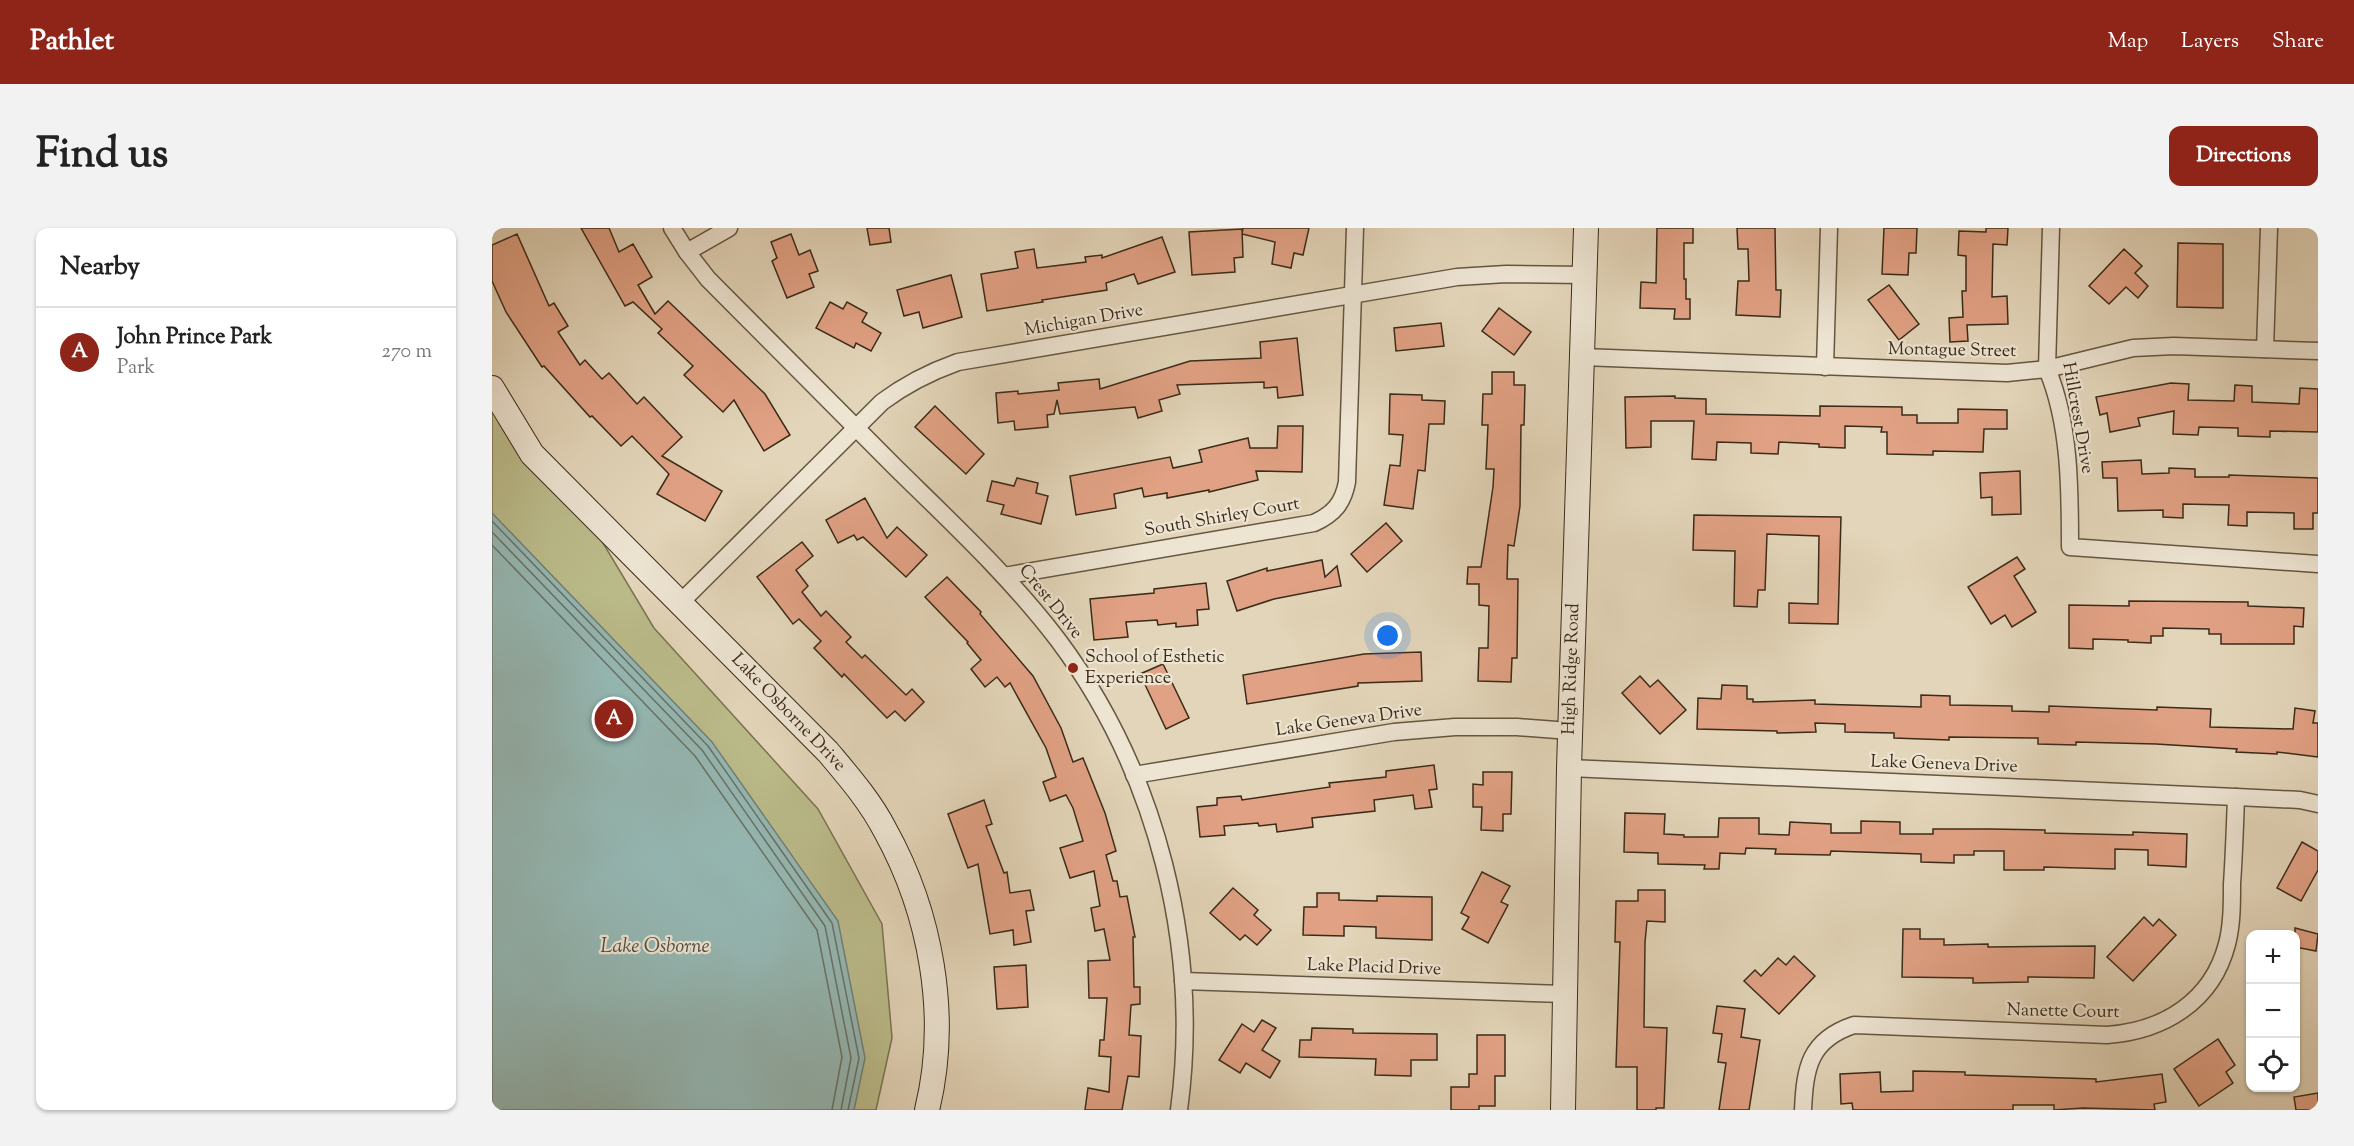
<!DOCTYPE html>
<meta charset="utf-8">
<style>
body{margin:0;font-family:"Sorts Mill Goudy",serif;background:#f2f2f2;color:#222}
.controls{position:absolute;right:18px;bottom:18px;display:grid;overflow:hidden;border-radius:12px;box-shadow:0 2px 4px #0004}
.controls button{width:54px;height:54px;display:grid;place-items:center;padding:0;border:0;border-bottom:2px solid #e0e0e0;background:#fff;color:#222;font:30px sans-serif}
.you{position:absolute;left:896px;top:408px;width:21px;height:21px;margin:-15px;border:4px solid #fff;border-radius:50%;background:#1a73e8;box-shadow:0 0 0 9px #1a73e833}
.badge{display:grid;place-items:center;width:39px;height:39px;border-radius:50%;background:#8f2418;color:#fff;font-size:20px;font-weight:700}
.pin{position:absolute;translate:-50% -50%;border:3px solid #fff;box-shadow:0 2px 6px #0006}
.list{margin:0;padding:0;list-style:none}
h2{display:flex;justify-content:space-between;align-items:center;height:78px;margin:0;padding:0 24px;font-size:26px}
h2 small{font-size:20px;font-weight:400;color:#767676}
.list li{display:grid;grid-template-columns:39px 1fr auto;gap:18px;align-items:center;box-sizing:border-box;height:90px;padding:0 24px;border-top:2px solid #e0e0e0}
.list b{display:block;font-size:22px;white-space:nowrap}
.list p{margin:0;font-size:20px;white-space:nowrap;color:#767676}
.list em{font-size:20px;font-style:normal;color:#767676}
.icon{flex:none;width:33px;height:33px;fill:none;stroke:currentColor;stroke-width:2;stroke-linecap:round;stroke-linejoin:round}
.map{position:relative;flex:none;width:1826px;height:882px;overflow:hidden;border-radius:12px}
header{display:flex;align-items:center;gap:36px;box-sizing:border-box;height:84px;padding:0 30px;background:#8f2418;color:#fff}
header strong{font-size:28px}
nav{display:flex;gap:33px;margin-inline-start:auto;font-size:21px}
.intro{display:flex;align-items:center;justify-content:space-between;box-sizing:border-box;height:144px;padding:0 36px}
h1{margin:0;font-size:42px}
.button{padding:15px 27px;border-radius:12px;background:#8f2418;color:#fff;font-size:21px;font-weight:700}
main{display:flex;gap:36px;padding:0 36px}
aside{flex:1;background:#fff;border-radius:12px;box-shadow:0 2px 4px #0004}
.map>svg:first-child{display:block}
.green{fill:#bbbb8a;stroke:#7b7352;stroke-width:1.5}
.water{fill:#95b8b4;stroke:#718076;stroke-width:1.5}
.lines{fill:none;stroke-linecap:round;stroke-linejoin:round}
.shore{stroke:#687266;stroke-width:1.5}
.building{fill:#e1a184;stroke:#3b2b19;stroke-width:1.5}
.street-casing{stroke:#655641;stroke-width:19}
.secondary-casing{stroke:#3b2b19;stroke-width:26}
.street{stroke:#ede4d2;stroke-width:16}
.secondary{stroke:#ede4d2;stroke-width:24}
.poi-dot{fill:#8f2418;stroke:#ede4d2;stroke-width:2}
.labels{text-anchor:middle;dominant-baseline:central;stroke-width:4.5;stroke-linejoin:round;paint-order:stroke}
.street-label{font-size:18px;fill:#3b2b19;stroke:#ede4d2}
.poi-label{font-size:18px;fill:#3b2b19;stroke:#ede4d2;text-anchor:start}
.water-label{font-size:20px;font-style:italic;fill:#524e40;stroke:#ede4d2}
</style>
<header>
<strong>Pathlet</strong>
<nav><a>Map</a><a>Layers</a><a>Share</a></nav>
</header>
<div class="intro"><h1>Find us</h1><a class="button">Directions</a></div>
<main>
<aside>
<h2>Nearby<small></small></h2>
<ul class="list">
<li><span class="badge">A</span><div><b>John Prince Park</b><p>Park</p></div><em>270 m</em></li>
</ul>
</aside>
<div class="map">
<svg width="1826" height="882" viewBox="0 0 1826 882">
<rect width="100%" height="100%" fill="#e3d5b9"/>
<filter id="stains"><feTurbulence type="fractalNoise" baseFrequency=".00333" numOctaves="4"/><feColorMatrix values="0 0 0 0 .2 0 0 0 0 .09 0 0 0 0 .02 0 0 0 .5 -.17"/></filter>
<radialGradient id="worn" r=".72"><stop offset=".6" stop-color="#630" stop-opacity="0"/><stop offset="1" stop-color="#630" stop-opacity=".3"/></radialGradient>
<polygon class="green" points="0,171 90,280 162,400 326,581 390,696 400,810 384,882 0,882"/>
<polygon class="water" points="0,285 220,514 346,693 373,830 362,882 0,882"/>
<g class="lines">
<g class="shore">
<polyline points="0,293 216,518 340,695 367,830 356,882"/>
<polyline points="0,304 210,522 333,698 359,830 349,882"/>
<polyline points="0,317 203,528 325,702 350,829 340,882"/>
</g>
</g>
<g class="building">
<polygon points="89,0 117,0 127,24 141,16 160,49 146,57 163,86 176,73 273,166 298,207 272,223 242,172 231,184 192,147 201,138 166,105 170,101 141,74 133,78"/>
<polygon points="375,0 397,0 399,14 378,17"/>
<polygon points="751,0 817,0 811,27 802,25 799,40 780,36 783,14 750,6"/>
<polygon points="1165,0 1201,0 1201,15 1192,15 1192,51 1194,51 1194,71 1198,71 1198,91 1182,91 1183,81 1148,80 1149,54 1164,55"/>
<polygon points="1245,0 1283,0 1284,62 1289,62 1288,89 1244,87 1246,53 1257,53 1256,21 1246,21"/>
<polygon points="1392,0 1425,0 1424,25 1417,25 1416,47 1390,46"/>
<polygon points="1494,0 1516,0 1515,17 1501,16 1500,69 1515,68 1516,96 1475,97 1476,113 1458,114 1457,90 1471,89 1470,63 1474,63 1474,28 1466,27 1467,3 1494,4"/>
<polygon points="750,1 751,29 742,30 743,44 700,47 697,4"/>
<polygon points="25,6 57,78 62,75 76,98 66,104 88,137 93,132 110,151 117,145 145,176 152,169 190,209 170,228 230,263 213,293 165,266 177,246 140,208 129,218 100,188 98,189 52,138 50,139 14,84 0,53 0,17"/>
<polygon points="299,6 307,27 318,22 326,43 317,46 322,59 295,70 280,33 285,30 279,14"/>
<polygon points="670,9 683,44 646,56 642,46 614,55 615,62 550,72 551,74 495,83 489,46 526,40 523,24 542,21 545,40 594,34 593,29 610,27 610,30"/>
<polygon points="1686,15 1731,16 1731,80 1685,79"/>
<polygon points="1632,21 1650,38 1643,45 1656,58 1646,70 1634,59 1617,76 1597,58"/>
<polygon points="459,47 470,89 431,100 427,84 412,88 405,62"/>
<polygon points="1397,57 1427,96 1407,112 1376,72"/>
<polygon points="338,74 351,81 355,74 375,85 370,94 389,105 379,123 364,115 362,120 324,100"/>
<polygon points="1007,80 1039,104 1022,127 990,103"/>
<polygon points="949,95 952,118 904,123 902,100"/>
<polygon points="805,110 811,167 786,170 785,159 772,160 772,154 685,157 688,166 667,172 670,183 646,190 643,179 568,186 565,172 562,186 555,187 556,199 523,202 522,193 506,195 504,165 526,163 526,166 567,162 566,155 607,151 608,161 698,133 769,130 768,114"/>
<polygon points="1000,144 1022,144 1022,157 1033,157 1032,197 1029,197 1028,278 1022,318 1016,317 1015,351 1026,351 1025,430 1020,430 1019,454 986,453 987,420 996,420 997,378 987,377 987,356 975,356 976,339 989,339 1001,259 1002,241 994,241 996,197 990,197 991,166 1000,166"/>
<polygon points="1679,155 1697,156 1696,172 1742,173 1743,157 1760,158 1760,174 1807,176 1808,160 1826,161 1826,204 1778,203 1778,209 1746,208 1746,200 1707,199 1706,207 1681,206 1682,183 1646,190 1648,198 1618,204 1615,185 1608,187 1604,169"/>
<polygon points="898,166 930,167 930,172 953,173 952,196 937,196 933,243 926,242 921,281 892,277 898,237 908,238 911,207 897,206"/>
<polygon points="1183,168 1183,170 1214,171 1214,186 1328,188 1328,178 1410,179 1410,187 1425,187 1425,195 1466,195 1466,181 1515,182 1515,201 1492,201 1491,224 1441,223 1441,227 1395,226 1395,204 1389,204 1390,199 1353,198 1353,220 1327,219 1327,216 1287,214 1286,226 1259,225 1259,215 1225,214 1224,232 1200,231 1202,193 1159,193 1159,219 1134,220 1133,169"/>
<polygon points="443,178 492,226 474,246 423,199"/>
<polygon points="786,198 811,198 810,244 764,243 766,252 717,264 717,262 675,270 675,265 652,269 650,260 622,266 624,280 584,287 578,248 678,229 681,240 710,234 707,222 756,210 758,220 785,220"/>
<polygon points="1649,232 1650,246 1677,245 1677,240 1703,241 1703,249 1737,249 1737,247 1826,250 1826,285 1821,285 1821,301 1802,301 1802,285 1755,284 1755,298 1736,297 1737,277 1691,276 1691,290 1671,289 1671,282 1626,283 1625,250 1611,250 1610,234"/>
<polygon points="1528,243 1529,286 1500,287 1500,269 1489,270 1488,245"/>
<polygon points="525,250 546,255 544,265 556,268 549,296 509,286 512,277 495,273 500,253 522,258"/>
<polygon points="373,270 395,310 405,299 435,327 414,349 371,309 365,312 362,307 346,315 334,292"/>
<polygon points="1202,287 1349,289 1346,396 1297,395 1297,375 1326,376 1327,308 1275,306 1273,362 1266,362 1265,379 1242,378 1243,323 1201,322"/>
<polygon points="894,295 910,313 875,344 859,326"/>
<polygon points="310,314 321,328 304,342 316,358 310,364 329,388 334,383 359,409 354,414 370,430 373,427 414,467 420,461 432,474 413,493 403,483 395,490 352,446 350,449 322,420 329,413 307,391 301,396 265,349"/>
<polygon points="1525,329 1533,341 1522,348 1544,384 1520,399 1513,387 1499,396 1476,359"/>
<polygon points="830,332 833,349 845,338 849,358 782,371 745,383 735,353 775,340 775,343"/>
<polygon points="455,349 489,384 488,386 541,448 569,500 581,534 591,530 613,585 624,623 614,627 621,653 625,653 628,669 635,668 643,709 641,709 642,759 648,759 648,776 639,777 637,807 649,808 647,849 636,848 630,882 593,882 596,860 617,864 619,829 607,828 608,812 612,812 615,770 597,770 596,733 618,732 612,701 603,703 599,680 608,678 602,643 578,650 568,620 591,613 581,580 574,567 558,573 551,554 564,549 554,520 518,455 513,459 505,449 493,459 479,441 489,432 475,415 476,414 433,369"/>
<polygon points="714,355 717,381 705,382 706,397 684,399 684,395 666,397 665,392 634,394 636,409 602,412 598,371 662,365 662,361"/>
<polygon points="1637,373 1756,374 1756,378 1812,380 1811,399 1802,398 1802,416 1729,416 1729,406 1717,406 1717,401 1671,400 1671,408 1659,408 1659,415 1636,414 1636,412 1601,411 1601,421 1577,420 1577,377 1637,378"/>
<polygon points="929,424 930,453 866,455 866,458 755,476 751,447 872,426"/>
<polygon points="671,436 697,490 674,501 648,446"/>
<polygon points="1148,448 1158,459 1166,452 1194,482 1168,506 1130,465"/>
<polygon points="1230,457 1255,458 1255,471 1261,471 1261,474 1323,472 1323,476 1429,479 1429,467 1458,468 1458,477 1520,478 1520,483 1557,484 1557,478 1665,482 1665,479 1719,481 1718,499 1801,501 1803,480 1823,483 1821,495 1826,495 1826,529 1785,524 1785,526 1744,524 1745,521 1664,516 1584,514 1584,517 1546,516 1546,510 1457,509 1457,512 1402,510 1402,505 1353,504 1353,496 1323,495 1324,504 1285,505 1285,503 1205,501 1206,470 1229,471"/>
<polygon points="942,537 945,561 937,562 940,579 923,581 921,567 882,572 883,583 820,590 821,599 785,604 784,596 767,598 766,595 732,598 733,607 708,609 705,579 725,577 725,570 749,568 750,572 838,559 837,555 894,549 894,543"/>
<polygon points="991,544 1020,544 1019,586 1011,586 1011,603 989,602 990,579 981,579 981,556 991,557"/>
<polygon points="492,572 500,596 494,598 512,645 515,644 518,665 538,662 542,682 534,683 539,714 522,717 521,702 498,706 486,636 476,640 456,586"/>
<polygon points="1133,585 1173,586 1172,606 1192,607 1192,609 1226,609 1227,590 1267,590 1267,606 1297,607 1298,594 1339,596 1339,605 1369,605 1369,593 1408,594 1408,606 1441,606 1441,601 1497,601 1553,602 1553,605 1641,607 1641,604 1695,606 1694,639 1656,637 1656,622 1623,621 1623,641 1552,639 1552,642 1512,642 1512,623 1482,623 1482,627 1462,627 1462,635 1429,634 1429,626 1339,623 1338,627 1283,626 1284,621 1254,620 1253,626 1228,625 1227,641 1212,641 1213,637 1166,636 1166,625 1132,624"/>
<polygon points="1810,614 1826,623 1826,642 1809,673 1785,660"/>
<polygon points="990,644 1018,658 1009,674 1016,677 996,715 970,701 977,689 969,685"/>
<polygon points="741,660 766,682 762,687 779,702 765,717 753,707 748,712 718,685"/>
<polygon points="1146,662 1173,662 1173,694 1155,693 1153,714 1152,799 1175,800 1172,880 1164,880 1164,882 1145,882 1145,839 1124,839 1128,714 1123,714 1124,673 1146,673"/>
<polygon points="825,665 847,665 847,672 885,673 885,668 940,669 940,712 884,710 884,699 852,698 852,708 811,707 812,679 825,679"/>
<polygon points="1652,689 1661,698 1667,691 1684,707 1641,753 1615,729"/>
<polygon points="1803,700 1826,706 1824,723 1803,719"/>
<polygon points="1411,701 1428,701 1428,711 1452,711 1452,717 1496,716 1496,719 1603,718 1602,750 1536,749 1536,754 1481,755 1481,750 1410,749"/>
<polygon points="1302,728 1323,748 1287,786 1252,753 1263,742 1269,748 1286,730 1294,737"/>
<polygon points="534,737 536,779 505,781 502,739"/>
<polygon points="1225,778 1253,781 1249,809 1268,812 1257,882 1227,882 1234,835 1226,834 1230,806 1221,805"/>
<polygon points="770,792 784,800 770,822 788,833 778,850 754,835 748,845 727,832 750,796 762,804"/>
<polygon points="820,800 861,801 861,805 945,806 945,832 919,832 919,848 883,847 884,831 807,829 808,812 819,812"/>
<polygon points="985,807 1013,807 1013,848 1003,848 1003,878 987,878 987,882 959,882 959,859 977,859 977,846 985,846"/>
<polygon points="1726,811 1743,837 1734,844 1741,855 1707,878 1682,841"/>
<polygon points="1421,843 1473,844 1473,847 1604,851 1604,854 1670,846 1674,874 1662,876 1663,882 1591,880 1562,882 1562,877 1521,877 1521,882 1361,882 1360,875 1349,876 1348,846 1388,844 1389,864 1421,863"/>
<polygon points="1826,865 1826,882 1804,882 1802,869"/>
</g>
<g class="lines">
<g class="street-casing">
<g id="street">
<path d="M 180,0 L 195,24 L 216,51 C 279,114 342,177 404,240 C 460,295 518,349 566,412 C 665,544 709,719 687,882"/>
<path d="M 1559,0 L 1555,141 C 1578,195 1578,261 1578,319 L 1826,336"/>
<polyline points="195,24 237,0"/>
<polyline points="1773,121 1777,0"/>
<polyline points="1090,129 1515,145 1555,141 1641,120 1682,118 1826,123"/>
<polyline points="1333,139 1337,0"/>
<path d="M 512,348 L 822,295 C 842,286 851,275 855,254 L 863,0"/>
<path d="M 188,375 L 390,174 C 414,156 438,144 466,134 L 965,49 L 1014,46 L 1093,47"/>
<polyline points="1077,540 1744,569 1808,572 1826,576"/>
<polyline points="642,547 902,504 963,499 1025,499 1078,503"/>
<polyline points="691,753 1072,766"/>
<path d="M 1311,882 C 1313,840 1317,812 1362,797 L 1615,807 C 1671,803 1720,774 1735,716 C 1740,697 1740,676 1740,656 C 1742,627 1743,598 1744,569"/>
</g>
</g>
<g class="secondary-casing">
<g id="secondary">
<path d="M 0,160 L 40,226 L 336,524 C 357,549 378,573 393,602 C 439,685 458,788 435,882"/>
<polyline points="1071,882 1077,540 1094,0"/>
</g>
</g>
<use href="#street" class="street"/>
<use href="#secondary" class="secondary"/>
</g>
<circle class="poi-dot" cx="581" cy="440" r="6"/>
<g class="labels">
<g class="street-label">
<text transform="translate(592 93) rotate(-10)">Michigan Drive</text>
<text transform="translate(1460 123) rotate(1)">Montague Street</text>
<text transform="translate(1585 190) rotate(80)">Hillcrest Drive</text>
<text transform="translate(730 290) rotate(-10)">South Shirley Court</text>
<text transform="translate(558 374) rotate(51)">Crest Drive</text>
<text transform="translate(1080 441) rotate(-88)">High Ridge Road</text>
<text transform="translate(296 485) rotate(46)">Lake Osborne Drive</text>
<text transform="translate(857 493) rotate(-8)">Lake Geneva Drive</text>
<text transform="translate(1452 537) rotate(2)">Lake Geneva Drive</text>
<text transform="translate(882 740) rotate(2)">Lake Placid Drive</text>
<text transform="translate(1571 784) rotate(1)">Nanette Court</text>
</g>
<g class="poi-label">
<text x="593" y="430">School of Esthetic<tspan x="593" dy="21">Experience</tspan></text>
</g>
<g class="water-label">
<text x="163" y="719">Lake Osborne</text>
</g>
</g>
<rect width="100%" height="100%" filter="url(#stains)"/>
<rect width="100%" height="100%" fill="url(#worn)"/>
</svg>
<div class="controls">
<button>+</button>
<button>−</button>
<button><svg class="icon" aria-label="locate" viewBox="0 0 24 24"><circle cx="12" cy="12" r="6"/><path d="M12 2v4M12 18v4M2 12h4M18 12h4"/></svg></button>
</div>
<div class="you"></div>
<div class="pin badge" style="left:122px;top:491px">A</div>
</div>
</main>
